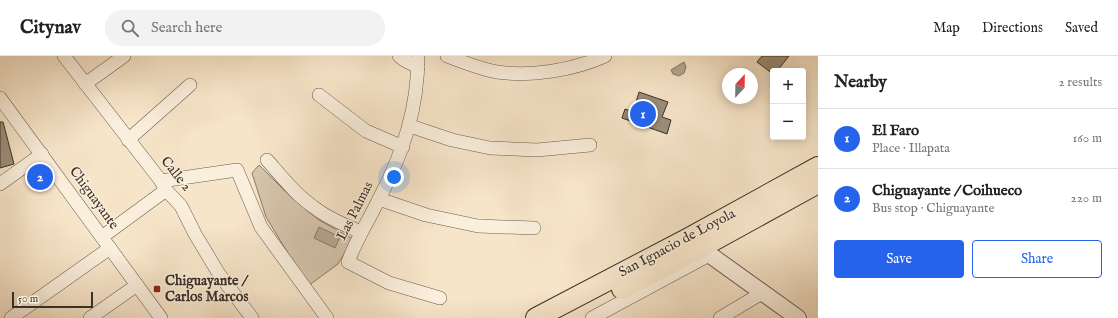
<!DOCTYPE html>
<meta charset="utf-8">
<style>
body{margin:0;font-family:"IM FELL English",serif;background:#f2f2f2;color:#222}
.controls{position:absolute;right:12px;top:12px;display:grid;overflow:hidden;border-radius:4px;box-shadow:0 2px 10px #0003}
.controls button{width:36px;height:36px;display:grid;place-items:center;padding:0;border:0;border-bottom:1px solid #e0e0e0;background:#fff;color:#222;font:20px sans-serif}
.compass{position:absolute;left:722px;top:12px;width:36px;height:36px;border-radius:50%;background:#fff;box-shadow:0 2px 10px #0003;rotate:22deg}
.scale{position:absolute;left:12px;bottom:10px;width:81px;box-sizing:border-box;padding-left:4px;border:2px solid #393027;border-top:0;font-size:11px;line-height:14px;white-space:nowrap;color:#393027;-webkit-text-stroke:3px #faeedc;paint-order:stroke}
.you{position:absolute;left:394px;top:121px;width:14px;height:14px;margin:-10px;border:3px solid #fff;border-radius:50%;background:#1a73e8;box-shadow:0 0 0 6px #1a73e833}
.badge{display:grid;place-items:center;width:26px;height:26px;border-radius:50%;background:#2563eb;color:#fff;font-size:13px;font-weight:700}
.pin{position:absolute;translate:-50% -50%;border:2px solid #fff;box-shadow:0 1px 4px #0006}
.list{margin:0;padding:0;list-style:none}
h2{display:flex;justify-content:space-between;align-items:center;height:52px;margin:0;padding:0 16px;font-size:17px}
h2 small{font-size:13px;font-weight:400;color:#767676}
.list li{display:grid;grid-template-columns:26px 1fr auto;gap:12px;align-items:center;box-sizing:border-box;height:60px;padding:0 16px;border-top:1px solid #e0e0e0}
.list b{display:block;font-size:15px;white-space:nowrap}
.list p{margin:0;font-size:13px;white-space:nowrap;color:#767676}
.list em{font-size:13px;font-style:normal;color:#767676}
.actions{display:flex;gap:8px;padding:12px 16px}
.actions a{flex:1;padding:9px 0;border:1px solid #2563eb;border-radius:4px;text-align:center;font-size:14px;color:#2563eb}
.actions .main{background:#2563eb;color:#fff}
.icon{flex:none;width:22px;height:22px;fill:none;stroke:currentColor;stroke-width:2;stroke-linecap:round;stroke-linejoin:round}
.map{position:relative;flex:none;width:818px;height:262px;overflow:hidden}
header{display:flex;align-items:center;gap:24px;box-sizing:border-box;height:56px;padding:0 20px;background:#fff;border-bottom:1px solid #e0e0e0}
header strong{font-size:19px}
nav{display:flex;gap:22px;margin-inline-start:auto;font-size:14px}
.search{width:280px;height:36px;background:#f2f2f2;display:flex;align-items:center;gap:10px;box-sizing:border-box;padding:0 14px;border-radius:22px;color:#767676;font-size:15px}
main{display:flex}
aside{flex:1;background:#fff}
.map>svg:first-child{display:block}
.green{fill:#d7c6ad;stroke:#887b6a}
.water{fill:#b6a792;stroke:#847767}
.building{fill:#9c8e7b;stroke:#393027}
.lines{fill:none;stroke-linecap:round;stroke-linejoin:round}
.minor-casing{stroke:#685d50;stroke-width:14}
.tertiary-casing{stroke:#685d50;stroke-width:18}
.primary-casing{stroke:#393027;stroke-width:22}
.minor{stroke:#faeedc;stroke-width:13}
.tertiary{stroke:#faeedc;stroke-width:16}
.primary{stroke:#f7e5c9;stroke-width:20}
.poi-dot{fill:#8f2418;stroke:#faeedc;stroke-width:1.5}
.labels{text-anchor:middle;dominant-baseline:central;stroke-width:3;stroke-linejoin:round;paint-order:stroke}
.street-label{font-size:14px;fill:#393027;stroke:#faeedc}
.poi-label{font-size:14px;font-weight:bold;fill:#393027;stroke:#faeedc;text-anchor:start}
</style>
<header>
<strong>Citynav</strong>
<div class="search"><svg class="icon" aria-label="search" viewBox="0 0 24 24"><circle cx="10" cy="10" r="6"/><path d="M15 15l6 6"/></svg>Search here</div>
<nav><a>Map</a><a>Directions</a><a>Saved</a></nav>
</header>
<main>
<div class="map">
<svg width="818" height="262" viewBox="0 0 818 262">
<rect width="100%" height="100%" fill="#f7e5c9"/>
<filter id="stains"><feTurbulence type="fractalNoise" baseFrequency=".005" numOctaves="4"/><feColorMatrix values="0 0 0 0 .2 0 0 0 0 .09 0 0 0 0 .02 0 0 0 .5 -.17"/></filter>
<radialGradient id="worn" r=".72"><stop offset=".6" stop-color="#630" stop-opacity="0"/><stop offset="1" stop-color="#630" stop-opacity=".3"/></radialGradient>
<polygon class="green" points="259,109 290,140 319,164 353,183 338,208 308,230 266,161 252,117"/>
<g class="water">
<polygon points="684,6 686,11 684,17 679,20 673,18 671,14"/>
<polygon points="319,171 340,181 335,192 314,182"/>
</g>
<g class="building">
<polygon points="762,0 789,0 777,15 773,15 773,18 757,6"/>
<polygon points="639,36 668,46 662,61 671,64 667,78 622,62 625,53 633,56"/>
<polygon points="0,66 3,66 14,108 0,112"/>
</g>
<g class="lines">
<g class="minor-casing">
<g id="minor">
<polyline points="64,0 161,125 166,134 181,150 195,178 219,218 252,262"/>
<polyline points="399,0 404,4 418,11"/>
<path d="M 418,0 C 418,53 403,97 379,143 C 369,164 356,184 348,206 L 389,227 L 440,242"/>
<path d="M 447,0 C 463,6 480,13 497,16 C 532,21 573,14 605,0"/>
<polyline points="85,28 124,0"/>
<polyline points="319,39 366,75 403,91"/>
<polyline points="0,42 161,262"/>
<polyline points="410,70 452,84 490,92 537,94 590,89"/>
<polyline points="128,84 190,29"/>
<path d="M 267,104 C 282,121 296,139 315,152 C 329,163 345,169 361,176"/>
<polyline points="161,125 237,114 261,171 327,262"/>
<polyline points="0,128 42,98"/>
<polyline points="379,143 426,159 478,170 534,172"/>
<polyline points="102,181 166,134"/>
<polyline points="11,262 110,192"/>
<polyline points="90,262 137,229"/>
<polyline points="592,262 709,199"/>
<polyline points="720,262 762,237"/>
</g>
</g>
<g class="tertiary-casing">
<polyline id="tertiary" points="692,186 798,262"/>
</g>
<g class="primary-casing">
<g id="primary">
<polyline points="622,233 700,192 818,127"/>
<polyline points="536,262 687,183 818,111"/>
</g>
</g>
<use href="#minor" class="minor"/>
<use href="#tertiary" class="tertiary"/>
<use href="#primary" class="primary"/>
</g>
<rect class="poi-dot" x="153" y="229" width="8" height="8" rx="2"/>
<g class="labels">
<g class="street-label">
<text transform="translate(176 118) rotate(51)">Calle 2</text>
<text transform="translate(94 142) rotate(54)">Chiguayante</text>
<text transform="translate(355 155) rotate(-63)">Las Palmas</text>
<text transform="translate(677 187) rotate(-28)">San Ignacio de Loyola</text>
</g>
<g class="poi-label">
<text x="165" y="225">Chiguayante /<tspan x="165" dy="16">Carlos Marcos</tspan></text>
</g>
</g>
<rect width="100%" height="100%" filter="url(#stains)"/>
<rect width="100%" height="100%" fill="url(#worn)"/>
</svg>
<div class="controls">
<button>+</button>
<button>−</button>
</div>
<svg class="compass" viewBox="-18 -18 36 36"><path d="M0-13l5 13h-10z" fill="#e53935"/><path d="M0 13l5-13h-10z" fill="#767676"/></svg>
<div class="scale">50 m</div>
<div class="you"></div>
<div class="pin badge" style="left:643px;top:58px">1</div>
<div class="pin badge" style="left:40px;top:121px">2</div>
</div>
<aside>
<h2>Nearby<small>2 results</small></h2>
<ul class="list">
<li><span class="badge">1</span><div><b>El Faro</b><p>Place · Illapata</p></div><em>160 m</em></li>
<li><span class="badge">2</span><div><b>Chiguayante / Coihueco</b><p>Bus stop · Chiguayante</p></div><em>220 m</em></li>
</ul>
<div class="actions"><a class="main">Save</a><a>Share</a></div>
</aside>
</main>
